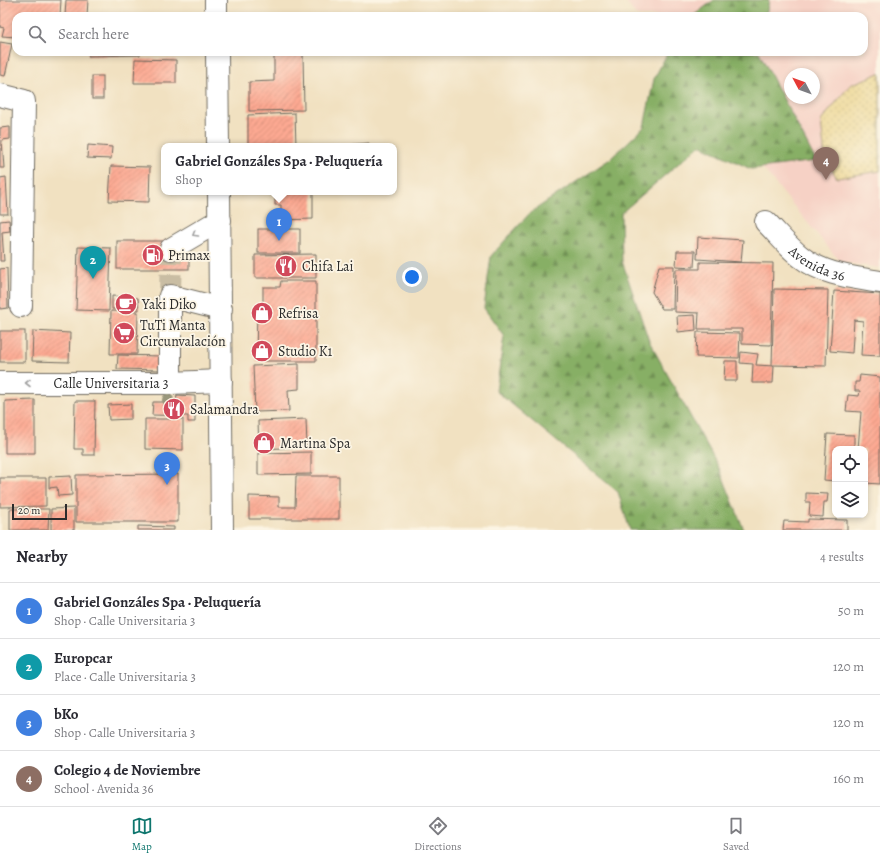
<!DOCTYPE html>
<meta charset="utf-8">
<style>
body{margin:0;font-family:Alegreya,serif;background:#f7f7f7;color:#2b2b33}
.controls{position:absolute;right:12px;bottom:12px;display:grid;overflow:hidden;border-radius:8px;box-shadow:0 2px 6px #0003}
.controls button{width:36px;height:36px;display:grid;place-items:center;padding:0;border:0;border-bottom:1px solid #e1e1e2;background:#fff;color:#2b2b33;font:20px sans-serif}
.compass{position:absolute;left:784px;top:68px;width:36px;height:36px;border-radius:50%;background:#fff;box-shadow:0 2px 6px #0003;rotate:311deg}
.scale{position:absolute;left:12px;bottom:10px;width:55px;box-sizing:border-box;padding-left:4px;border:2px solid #2b2b2b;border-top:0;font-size:11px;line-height:14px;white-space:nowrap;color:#2b2b2b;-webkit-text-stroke:3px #fcf5e5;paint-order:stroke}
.you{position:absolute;left:412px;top:277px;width:14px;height:14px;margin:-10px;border:3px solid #fff;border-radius:50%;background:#1a73e8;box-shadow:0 0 0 6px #1a73e833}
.badge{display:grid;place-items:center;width:26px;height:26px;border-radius:50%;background:#0f766e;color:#fff;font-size:13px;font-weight:700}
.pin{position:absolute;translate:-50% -33px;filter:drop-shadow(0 1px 2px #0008)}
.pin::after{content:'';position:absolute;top:21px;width:14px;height:12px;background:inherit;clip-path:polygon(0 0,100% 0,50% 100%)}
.popup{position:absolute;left:161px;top:143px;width:236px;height:52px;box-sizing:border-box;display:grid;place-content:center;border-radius:8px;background:#fff;filter:drop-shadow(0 1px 3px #0005);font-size:13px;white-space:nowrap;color:#7c7c81}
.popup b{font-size:15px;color:#2b2b33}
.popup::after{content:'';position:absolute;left:50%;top:100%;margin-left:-8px;border:8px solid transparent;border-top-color:#fff}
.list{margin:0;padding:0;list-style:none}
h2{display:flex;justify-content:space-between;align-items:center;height:52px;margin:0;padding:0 16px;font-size:17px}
h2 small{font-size:13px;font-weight:400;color:#7c7c81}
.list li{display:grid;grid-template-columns:26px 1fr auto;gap:12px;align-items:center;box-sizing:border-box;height:56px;padding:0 16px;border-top:1px solid #e1e1e2}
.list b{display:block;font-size:15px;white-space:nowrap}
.list p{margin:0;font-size:13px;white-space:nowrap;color:#7c7c81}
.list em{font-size:13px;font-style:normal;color:#7c7c81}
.icon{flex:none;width:22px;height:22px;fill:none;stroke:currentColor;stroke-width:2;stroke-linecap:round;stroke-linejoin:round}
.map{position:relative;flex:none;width:880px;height:530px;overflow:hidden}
.search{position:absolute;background:#fff;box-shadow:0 2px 6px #0003;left:12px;right:12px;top:12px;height:44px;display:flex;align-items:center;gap:10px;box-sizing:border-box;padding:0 14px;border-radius:12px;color:#7c7c81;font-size:15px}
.sheet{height:276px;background:#fff}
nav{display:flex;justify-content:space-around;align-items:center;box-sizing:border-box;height:56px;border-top:1px solid #e1e1e2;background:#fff;font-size:11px;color:#7c7c81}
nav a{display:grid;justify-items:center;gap:2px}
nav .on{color:#0f766e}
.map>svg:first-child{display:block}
.built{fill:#f6d1c5;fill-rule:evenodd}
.forest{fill:url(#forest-firs);stroke:#596d48}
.sand{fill:url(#sand-dots);stroke:#8c8264}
.building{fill:url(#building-hatch)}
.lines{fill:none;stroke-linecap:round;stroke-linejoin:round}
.minor-tunnel{stroke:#c9bda3;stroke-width:22;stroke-dasharray:22 11;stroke-linecap:butt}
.minor-casing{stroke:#706b60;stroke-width:24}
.major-casing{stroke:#706b60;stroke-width:24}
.minor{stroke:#fff;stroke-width:22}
.major{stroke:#fff;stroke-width:22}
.tree{fill:#99977b}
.oneway{stroke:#a0a0a0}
.labels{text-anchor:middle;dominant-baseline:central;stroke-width:3.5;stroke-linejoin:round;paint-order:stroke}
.poi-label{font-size:14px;fill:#2b2b2b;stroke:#fcf5e5;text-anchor:start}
.street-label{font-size:14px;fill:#2b2b2b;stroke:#fcf5e5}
</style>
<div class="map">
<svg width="880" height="530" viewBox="0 0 880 530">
<defs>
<pattern id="forest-firs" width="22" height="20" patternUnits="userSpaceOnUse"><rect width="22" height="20" fill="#87af65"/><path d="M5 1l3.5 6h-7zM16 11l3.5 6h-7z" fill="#6f8f53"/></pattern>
<pattern id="sand-dots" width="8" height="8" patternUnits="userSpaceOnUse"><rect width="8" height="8" fill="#eeda9e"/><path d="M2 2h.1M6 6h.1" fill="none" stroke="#cb8" stroke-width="1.8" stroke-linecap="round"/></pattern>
<pattern id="building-hatch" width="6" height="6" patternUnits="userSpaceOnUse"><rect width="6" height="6" fill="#fda992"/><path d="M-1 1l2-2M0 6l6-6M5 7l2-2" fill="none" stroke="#cd8a77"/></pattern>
</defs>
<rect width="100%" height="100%" fill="#fcf5e5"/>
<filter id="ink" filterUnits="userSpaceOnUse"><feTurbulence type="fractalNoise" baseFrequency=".025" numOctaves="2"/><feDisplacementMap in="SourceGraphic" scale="8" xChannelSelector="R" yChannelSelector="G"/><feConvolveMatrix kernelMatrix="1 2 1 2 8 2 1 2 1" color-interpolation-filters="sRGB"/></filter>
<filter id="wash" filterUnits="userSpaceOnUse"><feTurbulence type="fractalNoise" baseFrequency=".012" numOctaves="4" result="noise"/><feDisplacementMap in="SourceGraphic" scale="16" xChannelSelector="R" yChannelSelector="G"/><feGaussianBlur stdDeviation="0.9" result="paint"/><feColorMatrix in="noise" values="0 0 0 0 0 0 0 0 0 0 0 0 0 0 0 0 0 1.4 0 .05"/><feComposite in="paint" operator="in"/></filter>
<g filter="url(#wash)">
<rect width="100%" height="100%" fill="#f1e1c1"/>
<path class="built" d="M 624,0 L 880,0 L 880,268 L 840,262 L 667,52 L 864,52 L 864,16 L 637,16 ZM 790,74 L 814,74 L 814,98 L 790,98 Z"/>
<g class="forest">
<polygon points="714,0 769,0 766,16 693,16"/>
<polygon points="668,52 759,52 816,161 751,169 700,145 621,213 622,261 649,341 720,470 744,530 630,530 618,492 496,391 504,336 484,308 491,256 530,213 610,159 644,127 654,79"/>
</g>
<polygon class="sand" points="880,73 880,171 837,178 825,159 821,121 850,85"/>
<g id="blocks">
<g class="building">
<polygon points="0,0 61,0 60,16 16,16 16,37 2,36 4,28 0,27"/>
<polygon points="66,0 88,0 87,16 65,16"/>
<polygon points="0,42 12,44 5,76 0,75"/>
<polygon points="88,52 140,52 140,55 88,56"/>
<polygon points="303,54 304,110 249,111 249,82 274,81 274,55"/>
<polygon points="135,59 176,60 176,83 134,83"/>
<rect x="92" y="76" width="11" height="23"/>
<polygon points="295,113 296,146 248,146 248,115"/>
<polygon points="10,127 10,139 2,140 4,168 0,168 0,128"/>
<polygon points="369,143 369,146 346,146 346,145"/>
<polygon points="88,145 112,147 111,159 87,158"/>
<polygon points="111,166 150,167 149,202 109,201"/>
<polygon points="6,177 8,214 0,214 0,178"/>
<polygon points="275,192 313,192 313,219 281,220 281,205 275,205"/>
<polygon points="9,220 10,231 2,232 4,261 0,261 0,221"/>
<rect x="258" y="229" width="42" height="24"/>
<polygon points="698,237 743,240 741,262 697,259"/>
<rect x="117" y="241" width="72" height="28"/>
<polygon points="78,247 111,248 109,311 76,310"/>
<polygon points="677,251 695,251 694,267 676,266"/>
<polygon points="316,254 316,278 255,278 255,255"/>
<polygon points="700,262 773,263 771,345 742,344 742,329 698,329 699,313 675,312 676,269 700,269"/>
<polygon points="659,266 674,266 673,309 662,309 652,292"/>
<polygon points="7,268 8,308 0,309 0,269"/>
<polygon points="281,281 316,281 316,361 256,361 257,306 263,306 263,287 280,287"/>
<polygon points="774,289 828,290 826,366 772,365"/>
<polygon points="834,291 880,294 880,356 861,355 863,321 854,320 852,353 830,351"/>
<polygon points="112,296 138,298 139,310 112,309"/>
<polygon points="111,311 138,312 137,354 110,354"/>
<polygon points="695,315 696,330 678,332 677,316"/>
<rect x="0" y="331" width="25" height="31"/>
<polygon points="33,331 70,333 69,362 32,361"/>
<polygon points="697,332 740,333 739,358 696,357"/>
<polygon points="741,352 758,354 756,365 774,366 773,383 752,383 753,364 740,363"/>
<polygon points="118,355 162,356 162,370 117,369"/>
<polygon points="725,361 737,361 737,381 724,381"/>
<polygon points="299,364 299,389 288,390 289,411 255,412 253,366"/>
<polygon points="860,375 880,377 880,484 865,483 865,449 858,449 861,412 846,411 848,395 859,396 860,391 855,391 855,382 859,382"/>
<polygon points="177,395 195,396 195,422 188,422 188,416 152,415 153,402 176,402"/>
<polygon points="35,400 35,453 5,453 5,401"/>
<polygon points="75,401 95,401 94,455 83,455 83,449 74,449"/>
<polygon points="131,404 131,419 109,420 108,405"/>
<polygon points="145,419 183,419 183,450 145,449"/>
<polygon points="306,419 307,447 259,449 258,421"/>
<polygon points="827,434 854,435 854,449 835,449 835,481 824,480"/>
<polygon points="311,452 311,474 258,475 258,453"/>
<polygon points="178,474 178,522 76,522 76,475"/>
<polygon points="71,476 72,495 58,496 57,487 49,488 49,477"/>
<polygon points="296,476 339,476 339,519 249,519 249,496 279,497 279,507 295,507"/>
<polygon points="0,478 46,478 46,506 0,507"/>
<polygon points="806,493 828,494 827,502 824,502 823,517 809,516 810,502 806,502"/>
<polygon points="74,508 74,530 51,530 51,509"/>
<polygon points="10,509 49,509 48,530 10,530"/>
<polygon points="808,519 847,520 847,530 783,530 784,521 808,522"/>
<polygon points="138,526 174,527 174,530 138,530"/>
</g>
</g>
</g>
<g filter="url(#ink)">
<use href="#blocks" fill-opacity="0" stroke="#706b60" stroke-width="1"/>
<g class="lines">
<polyline class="minor-tunnel" points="170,296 171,249"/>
<g class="minor-casing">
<g id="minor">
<polyline points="0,95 24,101 21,306"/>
<path id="s1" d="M 766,222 C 777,233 788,247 801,257 C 824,275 852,277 880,282"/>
<polyline points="171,249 220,220"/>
<path id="s2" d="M 0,383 L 170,383 L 221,381"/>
<polyline points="170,383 170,296 221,309"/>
</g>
</g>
<g class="major-casing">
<g id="major">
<polyline points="216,0 216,16"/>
<polyline points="217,52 218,146"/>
<polyline points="219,192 222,530"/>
</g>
</g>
<use href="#minor" class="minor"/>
<use href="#major" class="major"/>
</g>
<circle class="tree" cx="168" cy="400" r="6"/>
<defs><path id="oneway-chevron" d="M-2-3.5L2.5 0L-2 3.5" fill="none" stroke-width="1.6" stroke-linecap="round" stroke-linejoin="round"/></defs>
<g class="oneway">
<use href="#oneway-chevron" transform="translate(195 234) rotate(150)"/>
<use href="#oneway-chevron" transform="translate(28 383) rotate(180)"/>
</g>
</g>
<defs>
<g id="fuel-disc" transform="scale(1.15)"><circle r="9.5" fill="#d1495b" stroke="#fcf5e5"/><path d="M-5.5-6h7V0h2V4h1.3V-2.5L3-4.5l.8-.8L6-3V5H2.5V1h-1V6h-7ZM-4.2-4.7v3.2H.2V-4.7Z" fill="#fff"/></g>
<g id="restaurant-disc" transform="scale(1.15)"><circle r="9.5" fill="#d1495b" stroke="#fcf5e5"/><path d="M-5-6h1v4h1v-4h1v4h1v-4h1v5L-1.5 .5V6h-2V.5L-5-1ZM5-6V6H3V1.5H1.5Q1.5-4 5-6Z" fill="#fff"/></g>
<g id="cafe-disc" transform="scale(1.15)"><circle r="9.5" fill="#d1495b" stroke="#fcf5e5"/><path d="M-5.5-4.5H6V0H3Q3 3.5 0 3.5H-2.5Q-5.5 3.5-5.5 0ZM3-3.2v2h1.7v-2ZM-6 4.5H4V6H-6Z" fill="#fff"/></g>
<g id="shop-disc" transform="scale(1.15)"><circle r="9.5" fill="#d1495b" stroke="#fcf5e5"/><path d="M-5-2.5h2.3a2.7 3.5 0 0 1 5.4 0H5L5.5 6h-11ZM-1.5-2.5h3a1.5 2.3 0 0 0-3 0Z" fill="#fff"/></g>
<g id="supermarket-disc" transform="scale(1.15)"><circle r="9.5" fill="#d1495b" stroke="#fcf5e5"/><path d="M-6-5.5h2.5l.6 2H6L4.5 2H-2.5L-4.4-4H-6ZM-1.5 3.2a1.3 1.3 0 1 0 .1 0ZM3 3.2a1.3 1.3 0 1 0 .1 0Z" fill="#fff"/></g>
</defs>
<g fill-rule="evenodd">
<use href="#fuel-disc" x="153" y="255"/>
<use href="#restaurant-disc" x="286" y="266"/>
<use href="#cafe-disc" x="126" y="304"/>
<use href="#shop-disc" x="262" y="313"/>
<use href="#supermarket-disc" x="124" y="333"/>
<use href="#shop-disc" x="262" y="351"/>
<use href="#restaurant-disc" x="174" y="409"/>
<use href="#shop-disc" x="264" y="443"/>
</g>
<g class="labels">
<g class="poi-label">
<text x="168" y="255">Primax</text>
<text x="302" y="266">Chifa Lai</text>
<text x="142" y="304">Yaki Diko</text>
<text x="278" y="313">Refrisa</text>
<text x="140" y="325">TuTi Manta<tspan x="140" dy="16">Circunvalación</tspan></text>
<text x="278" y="351">Studio K1</text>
<text x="190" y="409">Salamandra</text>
<text x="280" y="443">Martina Spa</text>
</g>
<g class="street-label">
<text stroke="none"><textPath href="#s1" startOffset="67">Avenida 36</textPath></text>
<text stroke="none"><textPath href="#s2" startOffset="111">Calle Universitaria 3</textPath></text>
</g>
</g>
</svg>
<div class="controls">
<button><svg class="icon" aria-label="locate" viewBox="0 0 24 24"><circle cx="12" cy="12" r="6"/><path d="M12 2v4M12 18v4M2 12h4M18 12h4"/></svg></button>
<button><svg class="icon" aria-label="layers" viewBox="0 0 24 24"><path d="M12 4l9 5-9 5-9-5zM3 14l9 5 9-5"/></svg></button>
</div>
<svg class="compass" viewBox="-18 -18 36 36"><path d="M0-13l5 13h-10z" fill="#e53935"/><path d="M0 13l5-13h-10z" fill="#7c7c81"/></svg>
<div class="scale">20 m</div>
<div class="you"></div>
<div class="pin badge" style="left:279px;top:241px;background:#3f7fe0">1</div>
<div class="popup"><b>Gabriel Gonzáles Spa · Peluquería</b>Shop</div>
<div class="pin badge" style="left:93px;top:279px;background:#0f9aa8">2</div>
<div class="pin badge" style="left:167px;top:485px;background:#3f7fe0">3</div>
<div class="pin badge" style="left:826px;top:180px;background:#8d6e63">4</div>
<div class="search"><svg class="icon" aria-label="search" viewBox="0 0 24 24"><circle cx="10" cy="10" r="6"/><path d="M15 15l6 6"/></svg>Search here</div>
</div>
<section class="sheet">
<h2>Nearby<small>4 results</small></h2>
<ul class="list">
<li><span class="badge" style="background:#3f7fe0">1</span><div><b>Gabriel Gonzáles Spa · Peluquería</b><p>Shop · Calle Universitaria 3</p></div><em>50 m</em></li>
<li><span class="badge" style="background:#0f9aa8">2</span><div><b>Europcar</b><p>Place · Calle Universitaria 3</p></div><em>120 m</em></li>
<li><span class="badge" style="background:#3f7fe0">3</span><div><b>bKo</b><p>Shop · Calle Universitaria 3</p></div><em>120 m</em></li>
<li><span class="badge" style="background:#8d6e63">4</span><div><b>Colegio 4 de Noviembre</b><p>School · Avenida 36</p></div><em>160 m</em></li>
</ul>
</section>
<nav>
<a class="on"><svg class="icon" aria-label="map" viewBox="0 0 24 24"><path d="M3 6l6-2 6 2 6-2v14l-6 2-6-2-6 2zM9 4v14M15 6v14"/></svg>Map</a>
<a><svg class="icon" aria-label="directions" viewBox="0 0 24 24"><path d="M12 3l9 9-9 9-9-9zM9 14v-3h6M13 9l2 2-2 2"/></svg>Directions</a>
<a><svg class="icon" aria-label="saved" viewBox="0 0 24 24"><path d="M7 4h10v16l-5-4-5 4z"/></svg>Saved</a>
</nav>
